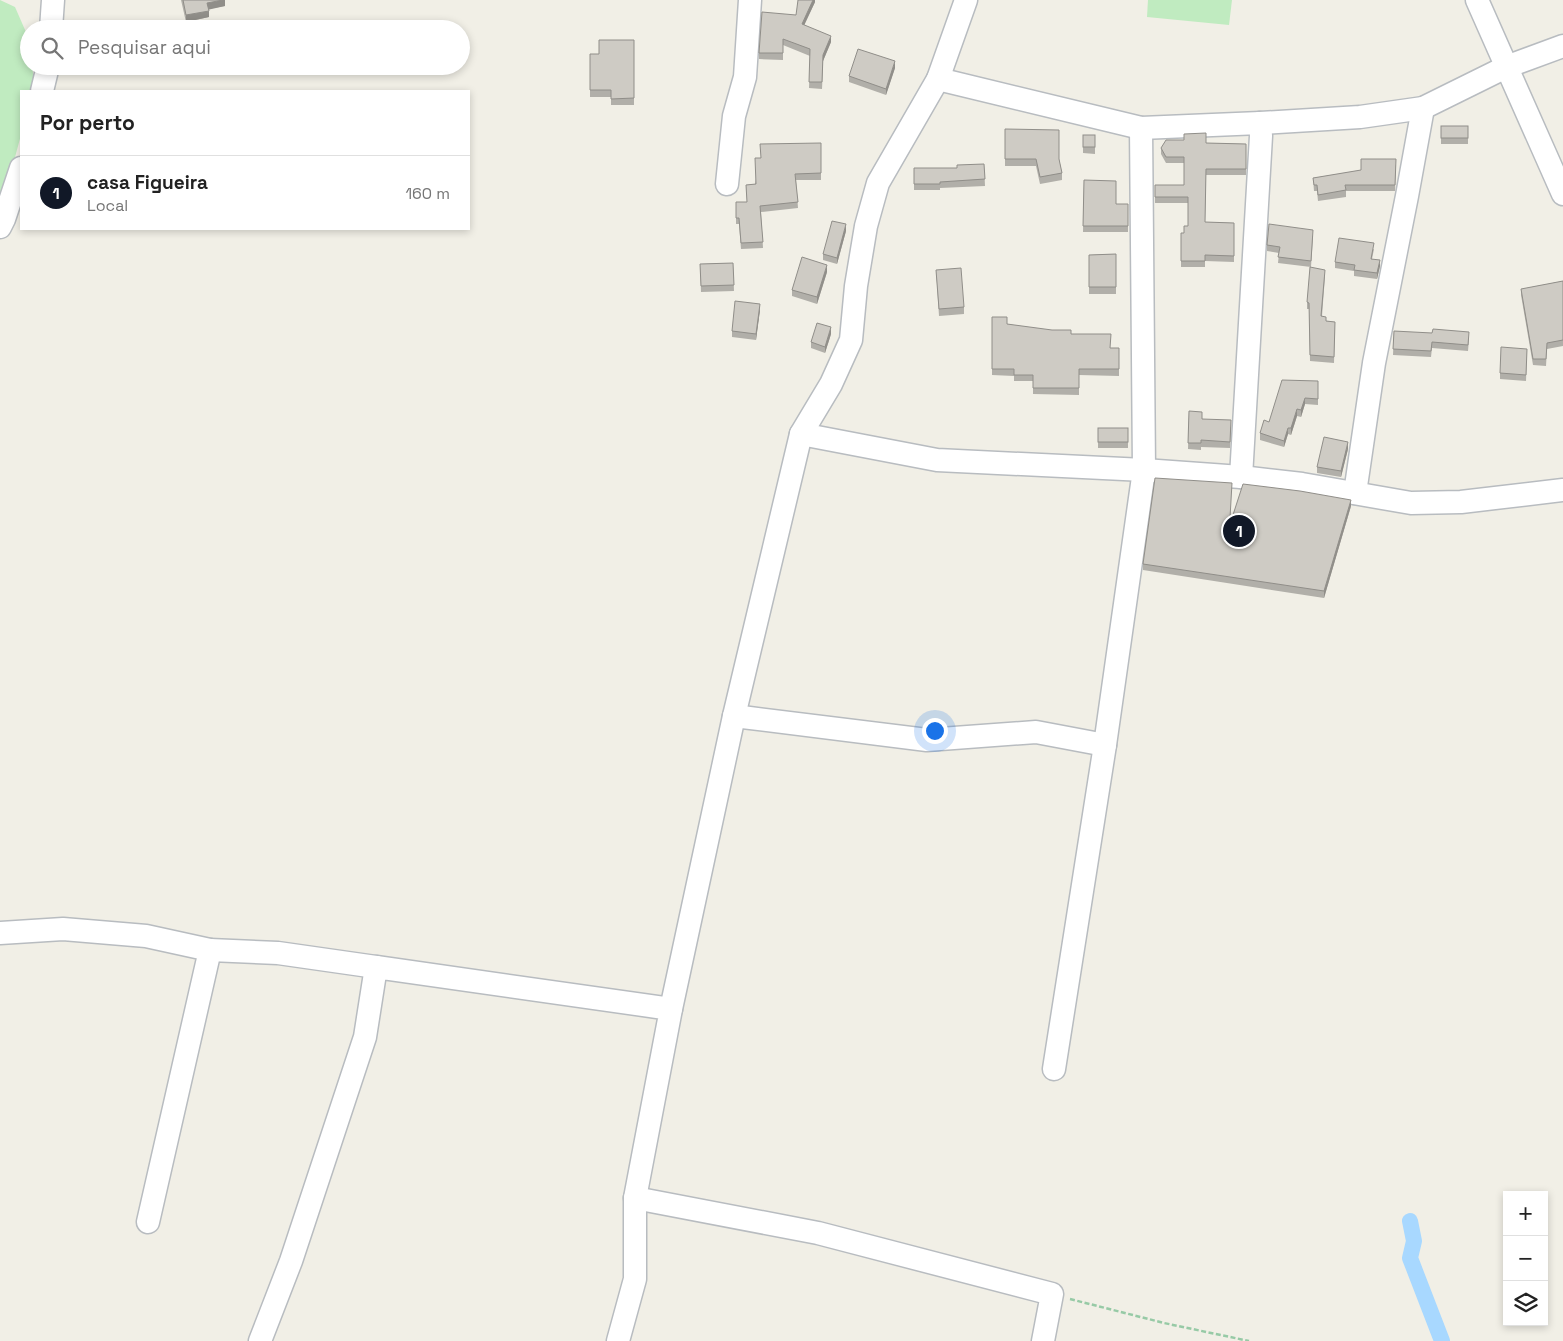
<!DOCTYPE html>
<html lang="pt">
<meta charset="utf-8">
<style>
body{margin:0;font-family:"Space Grotesk",sans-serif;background:#f6f6f6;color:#222}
.controls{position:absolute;right:15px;bottom:15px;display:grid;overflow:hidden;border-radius:0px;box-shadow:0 2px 8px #0003}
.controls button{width:45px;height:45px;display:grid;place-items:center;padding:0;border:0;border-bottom:1px solid #e0e0e0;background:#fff;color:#222;font:25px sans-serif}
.you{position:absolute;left:934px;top:730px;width:18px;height:18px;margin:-12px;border:4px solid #fff;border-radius:50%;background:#1a73e8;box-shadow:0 0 0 8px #1a73e833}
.badge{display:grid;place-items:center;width:32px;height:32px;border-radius:50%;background:#111827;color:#fff;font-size:16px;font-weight:700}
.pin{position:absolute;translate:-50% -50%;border:2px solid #fff;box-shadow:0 1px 5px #0006}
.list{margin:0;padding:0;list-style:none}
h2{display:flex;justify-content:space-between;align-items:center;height:65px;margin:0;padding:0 20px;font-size:21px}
h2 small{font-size:16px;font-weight:400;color:#767676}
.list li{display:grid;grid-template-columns:32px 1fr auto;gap:15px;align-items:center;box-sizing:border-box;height:75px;padding:0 20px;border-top:1px solid #e0e0e0}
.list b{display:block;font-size:19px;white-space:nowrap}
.list p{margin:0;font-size:16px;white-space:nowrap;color:#767676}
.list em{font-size:16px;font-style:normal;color:#767676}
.icon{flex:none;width:28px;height:28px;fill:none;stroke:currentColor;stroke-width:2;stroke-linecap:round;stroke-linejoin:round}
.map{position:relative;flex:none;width:1563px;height:1341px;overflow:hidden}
.search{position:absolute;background:#fff;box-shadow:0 2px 8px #0003;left:20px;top:20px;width:450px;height:55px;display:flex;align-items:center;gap:12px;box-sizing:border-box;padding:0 18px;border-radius:28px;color:#767676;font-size:19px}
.panel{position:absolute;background:#fff;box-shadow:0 2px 8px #0003;left:20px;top:90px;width:450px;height:140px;border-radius:0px}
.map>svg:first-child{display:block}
.green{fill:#c0ebc0}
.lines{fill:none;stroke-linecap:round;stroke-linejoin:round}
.canal{stroke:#a8d8ff;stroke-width:16}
.minor-casing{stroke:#b8bcc0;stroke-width:25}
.path{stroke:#97caa6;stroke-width:2.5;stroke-dasharray:5 2.5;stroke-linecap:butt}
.minor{stroke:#fff;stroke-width:22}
.wall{fill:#b1afa9}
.shaded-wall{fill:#908e89}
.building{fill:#cecbc4;stroke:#908e89}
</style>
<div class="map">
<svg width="1563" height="1341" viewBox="0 0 1563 1341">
<rect width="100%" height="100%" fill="#f1efe6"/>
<g class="green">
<polygon points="0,0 15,7 29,39 29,66 32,66 34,80 31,91 21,91 21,135 8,183 0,199"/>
<polygon points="1148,0 1232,0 1229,25 1147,17"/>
</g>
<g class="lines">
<polyline class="canal" points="1410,1221 1414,1241 1410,1258 1442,1341"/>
<g class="minor-casing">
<g id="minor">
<polyline points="1477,0 1563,194"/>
<polyline points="51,29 53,0"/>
<polyline points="938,79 1141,128 1260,123 1360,117 1423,108 1506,67 1563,46"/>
<polyline points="42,91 48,66"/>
<polyline points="727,184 734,116 745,77 750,0"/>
<polyline points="0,227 4,219 21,168"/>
<polyline points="801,434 937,460 1144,470 1241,477 1302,484 1411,503 1461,502 1563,490"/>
<polyline points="1241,477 1261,136 1260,123"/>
<polyline points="1355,493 1374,363 1407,196 1423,108"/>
<polyline points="734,716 927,740 1036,732 1105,745"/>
<polyline points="0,933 63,929 146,936 210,950 148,1222"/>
<polyline points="210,950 278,953 376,967"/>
<polyline points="671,1009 734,716 801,434 831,384 851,340 856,286 866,226 878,183 938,79 966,0"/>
<polyline points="1054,1069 1105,745 1144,470 1141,128"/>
<polyline points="635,1198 818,1233 1052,1294 1043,1341"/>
<polyline points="260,1341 291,1261 365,1037 376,967 671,1009 635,1198 635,1279 618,1341"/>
</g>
</g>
<polyline class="path" points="1070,1299 1164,1323 1249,1341"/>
<use href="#minor" class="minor"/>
</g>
<g class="wall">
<polygon points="181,0 225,0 225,6 208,9 209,17 186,22"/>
<polygon points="815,0 815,2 804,25 831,42 823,61 822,89 809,88 810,56 783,45 783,60 759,59 759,53 796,15"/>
<polygon points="634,40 634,105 611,105 611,97 590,97 590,54 599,54"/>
<polygon points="895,68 886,95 849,82 849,76"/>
<rect x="1441" y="126" width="27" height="18"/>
<polygon points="1005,129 1059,159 1062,173 1062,180 1040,184 1036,166 1005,166"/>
<polygon points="1083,135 1095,135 1095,154 1083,153"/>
<polygon points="821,143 821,180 796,180 798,208 761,212 763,248 741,249 739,224 736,224 736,202 747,202 746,185 755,184 760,158"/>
<polygon points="1206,143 1246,144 1246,175 1206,175 1205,222 1234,223 1234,262 1205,261 1205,267 1181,267 1181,233 1184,233 1188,226 1188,203 1155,203 1155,185 1184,185 1184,163 1166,163 1161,154 1161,148"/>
<polygon points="984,164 985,186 940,188 940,190 914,190 914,168 957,168"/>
<polygon points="1396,165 1395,191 1346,191 1346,197 1318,201 1317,191 1314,191 1313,178"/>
<polygon points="1084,180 1116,204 1128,204 1128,232 1083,232"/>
<polygon points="846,231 837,264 823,260 823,254"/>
<polygon points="1313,236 1311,267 1278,263 1279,253 1267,251 1267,245"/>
<polygon points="1374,249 1372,259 1380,266 1377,279 1354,276 1354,271 1335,268 1335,262"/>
<polygon points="1116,254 1116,294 1089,294 1089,255"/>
<polygon points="733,263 734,291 701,292 700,264"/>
<polygon points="936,270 964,307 964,314 939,316"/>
<polygon points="827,272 817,304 792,296 792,290"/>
<polygon points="1325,276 1322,316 1326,321 1335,322 1334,363 1310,361 1309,309 1307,309 1307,302"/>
<polygon points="1563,281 1563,346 1547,349 1546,366 1533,365 1521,295 1521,289"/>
<polygon points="760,310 756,340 732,337 732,331"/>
<polygon points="992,317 1007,324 1071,334 1110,348 1119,348 1119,376 1079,375 1079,395 1033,394 1033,381 1014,381 1014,376 992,375"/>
<polygon points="1394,331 1469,339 1468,351 1432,348 1431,357 1393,355"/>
<polygon points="831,334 825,353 811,348 811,342"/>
<polygon points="1527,349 1526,381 1500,379 1500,373"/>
<polygon points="1318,381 1318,405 1305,404 1301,417 1297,416 1291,435 1288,434 1284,447 1260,440 1260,433 1269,422"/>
<polygon points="1189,411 1202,419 1231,427 1230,448 1201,447 1201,450 1188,449"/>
<rect x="1098" y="428" width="30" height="20"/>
<polygon points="1348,449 1341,477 1317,473 1317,467"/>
<polygon points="1351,506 1324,598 1143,570 1143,564 1230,518"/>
</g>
<g class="shaded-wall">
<polygon points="223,0 225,0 225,6 207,10 207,3"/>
<polygon points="813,0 815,0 815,2 802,30 802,24"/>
<polygon points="209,11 209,17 186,22 186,15"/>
<polygon points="831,36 831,42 823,61 822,89 823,55"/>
<polygon points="895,61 895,68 886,95 886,89"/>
<polygon points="846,224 846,231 837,264 837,258"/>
<polygon points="1380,260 1380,266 1377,279 1377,273"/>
<polygon points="827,265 827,272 817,304 817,297"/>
<polygon points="760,304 760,310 756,340 756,334"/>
<polygon points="831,327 831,334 825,353 825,347"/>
<polygon points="1305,398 1305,404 1301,417 1301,410"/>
<polygon points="1297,409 1297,416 1291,435 1291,428"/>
<polygon points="1288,428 1288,434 1284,447 1284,441"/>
<polygon points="1348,442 1348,449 1341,477 1341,471"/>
<polygon points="1351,500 1351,506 1324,598 1324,591"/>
</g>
<g class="building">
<polygon points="183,0 223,0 207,3 209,11 186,15"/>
<polygon points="798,0 813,0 802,24 831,36 823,55 822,82 809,82 810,49 783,39 783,53 759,53 762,12 796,15"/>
<polygon points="599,40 634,40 634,98 611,99 611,90 590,90 590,54 599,54"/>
<polygon points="858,49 895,61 886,89 849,76"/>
<rect x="1441" y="126" width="27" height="12"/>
<polygon points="1005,129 1059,130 1059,159 1062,173 1040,177 1036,159 1005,159"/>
<polygon points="1206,133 1206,143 1246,144 1246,169 1206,169 1205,222 1234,223 1234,256 1205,255 1205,261 1181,261 1181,233 1184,233 1184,226 1188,226 1188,197 1155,197 1155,185 1184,185 1184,157 1166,157 1161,148 1166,140 1184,140 1184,134"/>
<rect x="1083" y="135" width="12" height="12"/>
<polygon points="821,143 821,173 795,174 798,202 760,206 763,242 741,243 739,218 736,218 736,202 747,202 746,185 756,184 755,158 761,158 760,144"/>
<polygon points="1361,159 1396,159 1395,185 1345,185 1346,190 1318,195 1317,185 1314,185 1313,178 1361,170"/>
<polygon points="984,164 985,179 940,182 940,184 914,184 914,168 957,168 957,165"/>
<polygon points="1084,180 1116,181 1116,204 1128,204 1128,226 1083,226"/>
<polygon points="832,221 846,224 837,258 823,254"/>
<polygon points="1269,224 1313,230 1311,261 1278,257 1280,247 1267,245"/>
<polygon points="1339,238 1374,243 1371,259 1380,260 1377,273 1354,270 1355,265 1335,262"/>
<polygon points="1116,254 1116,287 1089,287 1089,255"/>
<polygon points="802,257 827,265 817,297 792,290"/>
<polygon points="733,263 734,285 701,286 700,264"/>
<polygon points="1310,267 1325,270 1321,316 1326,317 1326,321 1335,322 1334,357 1310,355 1309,303 1307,302"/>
<polygon points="961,268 964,307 939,309 936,270"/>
<polygon points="1563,281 1563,340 1547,343 1546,359 1533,359 1521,289"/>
<polygon points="735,301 760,304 756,334 732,331"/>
<polygon points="992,317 1007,317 1007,324 1052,330 1071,330 1071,334 1111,334 1110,348 1119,348 1119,369 1079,369 1079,388 1033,388 1033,375 1014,375 1014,369 992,369"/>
<polygon points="817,323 831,327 825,347 811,342"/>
<polygon points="1433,329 1469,332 1468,345 1432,342 1431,351 1393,349 1394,331 1432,333"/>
<polygon points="1501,347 1527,349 1526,375 1500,373"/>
<polygon points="1282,380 1318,381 1318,399 1305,398 1301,410 1297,409 1291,428 1288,428 1284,441 1260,433 1264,420 1269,422"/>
<polygon points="1189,411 1202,412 1202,419 1231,420 1230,442 1201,440 1201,443 1188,443"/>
<rect x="1098" y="428" width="30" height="14"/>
<polygon points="1324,437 1348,442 1341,471 1317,467"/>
<polygon points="1155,478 1232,483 1230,518 1232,518 1243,484 1300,491 1351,500 1324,591 1143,564"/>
</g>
</svg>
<div class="controls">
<button>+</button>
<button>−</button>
<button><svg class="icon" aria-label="layers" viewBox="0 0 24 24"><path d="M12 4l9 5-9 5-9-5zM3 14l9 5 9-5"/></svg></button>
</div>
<div class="you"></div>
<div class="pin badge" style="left:1239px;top:531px">1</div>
<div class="search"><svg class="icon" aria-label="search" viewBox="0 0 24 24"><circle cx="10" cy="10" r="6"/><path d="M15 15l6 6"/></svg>Pesquisar aqui</div>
<section class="panel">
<h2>Por perto<small></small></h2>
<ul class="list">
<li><span class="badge">1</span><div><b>casa Figueira</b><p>Local</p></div><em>160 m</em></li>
</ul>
</section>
</div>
